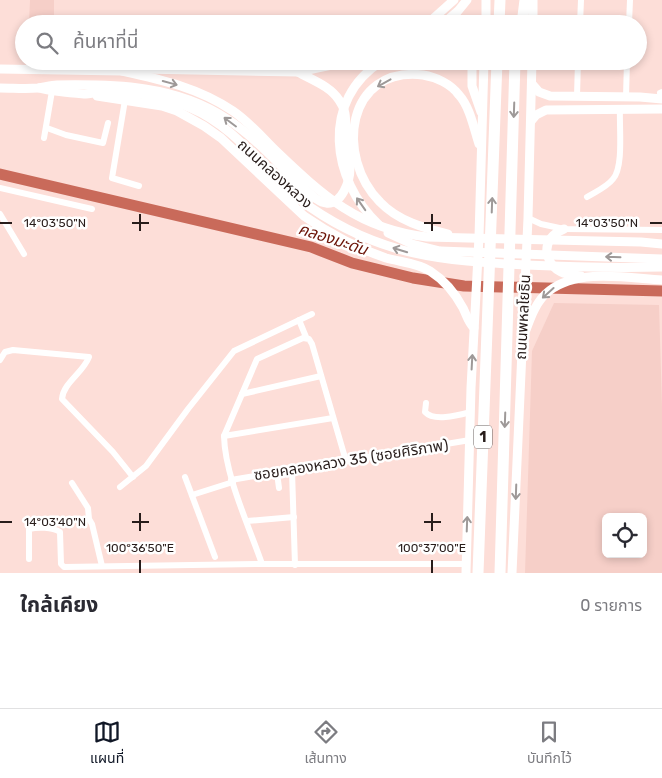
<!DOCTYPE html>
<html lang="th">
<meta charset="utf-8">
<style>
body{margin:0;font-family:Rubik,"Noto Sans Thai",sans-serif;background:#f2f2f3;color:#2b2b33}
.controls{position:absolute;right:15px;bottom:15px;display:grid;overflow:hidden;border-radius:8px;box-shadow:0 2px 8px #0003}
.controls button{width:45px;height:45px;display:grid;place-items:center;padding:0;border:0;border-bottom:1px solid #e1e1e2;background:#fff;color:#2b2b33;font:25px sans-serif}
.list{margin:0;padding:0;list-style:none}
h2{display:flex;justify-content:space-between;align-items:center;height:65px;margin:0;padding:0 20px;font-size:21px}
h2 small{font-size:16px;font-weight:400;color:#7c7c81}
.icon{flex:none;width:28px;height:28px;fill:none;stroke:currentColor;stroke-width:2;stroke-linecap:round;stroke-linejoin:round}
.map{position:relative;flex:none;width:662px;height:573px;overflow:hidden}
.search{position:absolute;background:#fff;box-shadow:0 2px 8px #0003;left:15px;right:15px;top:15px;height:55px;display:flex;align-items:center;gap:12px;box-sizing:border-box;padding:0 18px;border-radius:28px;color:#7c7c81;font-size:19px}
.sheet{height:135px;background:#fff}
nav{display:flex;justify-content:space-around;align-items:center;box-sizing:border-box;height:70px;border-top:1px solid #e1e1e2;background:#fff;font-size:14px;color:#7c7c81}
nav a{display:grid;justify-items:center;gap:2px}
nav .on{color:#111827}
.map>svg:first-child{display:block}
.built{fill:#f6cfc8;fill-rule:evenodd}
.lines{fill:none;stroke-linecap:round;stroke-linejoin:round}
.river{stroke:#c96a5a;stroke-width:11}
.street{stroke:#fff;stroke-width:6}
.secondary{stroke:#fff;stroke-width:9}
.highway{stroke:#fff;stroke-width:11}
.oneway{stroke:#9e9998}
.ticks{fill:none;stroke:#281d1b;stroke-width:2}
.labels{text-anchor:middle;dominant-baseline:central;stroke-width:5;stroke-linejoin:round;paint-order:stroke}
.shield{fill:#fff;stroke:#68615f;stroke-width:1}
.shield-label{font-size:14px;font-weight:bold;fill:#281d1b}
.street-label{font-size:15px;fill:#281d1b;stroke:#fff}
.water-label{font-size:16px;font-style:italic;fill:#6a1206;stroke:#fff}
.ticks-label{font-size:12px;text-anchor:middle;fill:#281d1b;stroke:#fff;stroke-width:5;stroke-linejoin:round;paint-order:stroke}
</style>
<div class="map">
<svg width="662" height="573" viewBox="0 0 662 573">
<rect width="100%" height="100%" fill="#fdded8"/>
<g class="built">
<polygon points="30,0 54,0 54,24 29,24"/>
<path d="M 554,303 L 659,305 L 662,407 L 662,573 L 525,573 L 532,351 ZM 606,517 L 643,517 L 643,554 L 606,554 Z"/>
</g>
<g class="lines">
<polyline class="river" points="0,174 311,247 352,263 413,278 464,286 662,291"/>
<g class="street">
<polyline points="212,24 214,19 231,19"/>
<polyline points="580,24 581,0"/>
<polyline points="629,24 630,0"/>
<polyline points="660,93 662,92"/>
<polyline points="577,96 578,61"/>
<polyline points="626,97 627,61"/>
<polyline points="125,100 112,178 139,186"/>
<polyline points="47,128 66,135 103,143 108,123"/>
<polyline points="44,138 52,91"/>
<polyline points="0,188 92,209"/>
<path d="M 587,197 C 595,192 607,187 613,179 C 624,167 619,126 620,109"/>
<polyline points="0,214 24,254"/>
<polyline points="528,218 541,224 564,229 662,230"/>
<polyline points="299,320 306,337"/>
<path d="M 0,360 L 5,352 L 13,350 L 89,357 C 83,373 63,383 62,399 L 113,452 L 133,477"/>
<polyline points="242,394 321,376"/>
<path d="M 426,403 L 425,412 C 434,422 459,415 471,412"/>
<polyline points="224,436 333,418"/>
<polyline points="292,471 295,565"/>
<polyline points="277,473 279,488"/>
<polyline points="185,477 215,557"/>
<polyline points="231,480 470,440"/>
<polyline points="72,483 88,508 89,519 92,524 102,566"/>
<polyline points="120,487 146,466 188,409 234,351 312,314"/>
<polyline points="192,495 233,482"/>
<polyline points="247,521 294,517"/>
<path d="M 29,559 L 29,529 C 38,527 52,527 60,532 L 61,564 L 64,567 L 262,564 L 466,564"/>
<path d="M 262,564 C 249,526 225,476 224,436 L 257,359 L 303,338 L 309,339 L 312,344 L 346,461"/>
</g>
<g class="secondary">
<polyline points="427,24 454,0"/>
<polyline points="443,24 458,11 467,0"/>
<polyline points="486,24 486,0"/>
<polyline points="533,24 533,0"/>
<polyline points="472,61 472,86 481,112"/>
<polyline points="0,69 122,71 142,69 298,72 351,61"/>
<path d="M 122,71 C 163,80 199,88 233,111 C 248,121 262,137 275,150 C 323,196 359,229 427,237 L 641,242 L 662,244"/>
<polyline points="532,84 539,92 550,96 640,97 662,99"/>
<path d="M 0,88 C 13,88 26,89 38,88 C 45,87 51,85 57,85 C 116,84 176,85 227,119 C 260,140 285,173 315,198 C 318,200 322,203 326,203 C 342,205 350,181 350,168 C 349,158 347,148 346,137 C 345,123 348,112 339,100 C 330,86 312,80 298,72"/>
<path d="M 39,88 C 54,92 69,93 84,94 C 91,94 99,91 106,91 C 135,92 165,97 191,108 C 239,128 269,178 310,207 C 381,256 443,261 526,265 C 571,267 616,268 662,267"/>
<path d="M 97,96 L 162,106 L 177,111 L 204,126 L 221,138 L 304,216 C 330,234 356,248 386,258 C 400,262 418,263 430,271 C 444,280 455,293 463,308 C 467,316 468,322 474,328"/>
<polyline points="531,121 536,115 546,110 662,109"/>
<path d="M 379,225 C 331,180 320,100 382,61"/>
<path d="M 564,229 C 559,231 554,234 551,238 C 542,250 549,266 561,272 C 567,275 575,275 581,276"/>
<polyline points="388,233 412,244 440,251 662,259"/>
<path d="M 448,234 C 424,228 398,221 380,202 C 335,157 346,66 423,75 C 436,77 451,84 459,95 C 470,107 474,129 479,144"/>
<path d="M 526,330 C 531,316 537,300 549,291 C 578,268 628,278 662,280"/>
<polyline points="466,573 471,388 479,237 484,61"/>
<polyline points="512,573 528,218 532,61"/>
</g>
<g class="highway">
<polyline points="499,24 500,0"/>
<polyline points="522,24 525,0"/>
<polyline points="478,573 497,61"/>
<polyline points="500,573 515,61"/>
</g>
</g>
<defs><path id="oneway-shaft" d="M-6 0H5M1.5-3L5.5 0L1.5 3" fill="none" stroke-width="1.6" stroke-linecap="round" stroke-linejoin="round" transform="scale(1.25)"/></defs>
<g class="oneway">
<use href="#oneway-shaft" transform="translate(170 83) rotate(15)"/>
<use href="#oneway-shaft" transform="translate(384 83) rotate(151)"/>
<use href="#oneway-shaft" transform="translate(514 110) rotate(92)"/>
<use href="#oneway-shaft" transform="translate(230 122) rotate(-143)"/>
<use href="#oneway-shaft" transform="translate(361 204) rotate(-125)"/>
<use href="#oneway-shaft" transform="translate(492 205) rotate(-88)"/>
<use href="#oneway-shaft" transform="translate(400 250) rotate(-163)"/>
<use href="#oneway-shaft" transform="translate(613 257) rotate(-178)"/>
<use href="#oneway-shaft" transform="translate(548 293) rotate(138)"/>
<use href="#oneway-shaft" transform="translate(472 362) rotate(-87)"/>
<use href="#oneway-shaft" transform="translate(505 420) rotate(92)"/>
<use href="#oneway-shaft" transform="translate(516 492) rotate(92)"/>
<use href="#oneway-shaft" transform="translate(467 524) rotate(-88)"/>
</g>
<path class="ticks" d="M 140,214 L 140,231M 432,214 L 432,231M 0,223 L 12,223M 132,223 L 149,223M 424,223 L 441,223M 650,223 L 662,223M 140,513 L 140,531M 432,513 L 432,531M 0,522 L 12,522M 132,522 L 149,522M 424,522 L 441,522M 140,560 L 140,573M 432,560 L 432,573"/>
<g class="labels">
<rect class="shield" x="474" y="425.5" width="18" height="23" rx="4"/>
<g class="shield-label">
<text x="483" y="437">1</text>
</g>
<g class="street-label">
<text transform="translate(275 174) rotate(42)">ถนนคลองหลวง</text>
<text transform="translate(523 317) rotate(-87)">ถนนพหลโยธิน</text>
<text transform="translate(351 460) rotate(-9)">ซอยคลองหลวง 35 (ซอยศิริภาพ)</text>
</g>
<g class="water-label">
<text transform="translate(333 239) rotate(18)">คลองมะดัน</text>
</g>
</g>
<g class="ticks-label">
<text x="55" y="227">14°03'50"N</text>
<text x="607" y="227">14°03'50"N</text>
<text x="55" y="526">14°03'40"N</text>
<text x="140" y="552">100°36'50"E</text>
<text x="432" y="552">100°37'00"E</text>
</g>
</svg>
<div class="controls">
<button><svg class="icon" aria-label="locate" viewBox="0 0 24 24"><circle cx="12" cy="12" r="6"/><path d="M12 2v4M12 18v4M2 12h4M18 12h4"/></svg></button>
</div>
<div class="search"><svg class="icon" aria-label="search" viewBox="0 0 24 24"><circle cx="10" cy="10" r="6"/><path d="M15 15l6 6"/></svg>ค้นหาที่นี่</div>
</div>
<section class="sheet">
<h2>ใกล้เคียง<small>0 รายการ</small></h2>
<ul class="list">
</ul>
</section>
<nav>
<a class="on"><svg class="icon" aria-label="map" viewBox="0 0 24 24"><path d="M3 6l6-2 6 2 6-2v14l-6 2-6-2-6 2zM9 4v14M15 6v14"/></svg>แผนที่</a>
<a><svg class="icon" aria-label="directions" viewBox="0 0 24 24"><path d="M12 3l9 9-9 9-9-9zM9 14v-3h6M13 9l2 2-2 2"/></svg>เส้นทาง</a>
<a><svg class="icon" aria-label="saved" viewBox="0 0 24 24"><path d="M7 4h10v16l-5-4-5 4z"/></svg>บันทึกไว้</a>
</nav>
